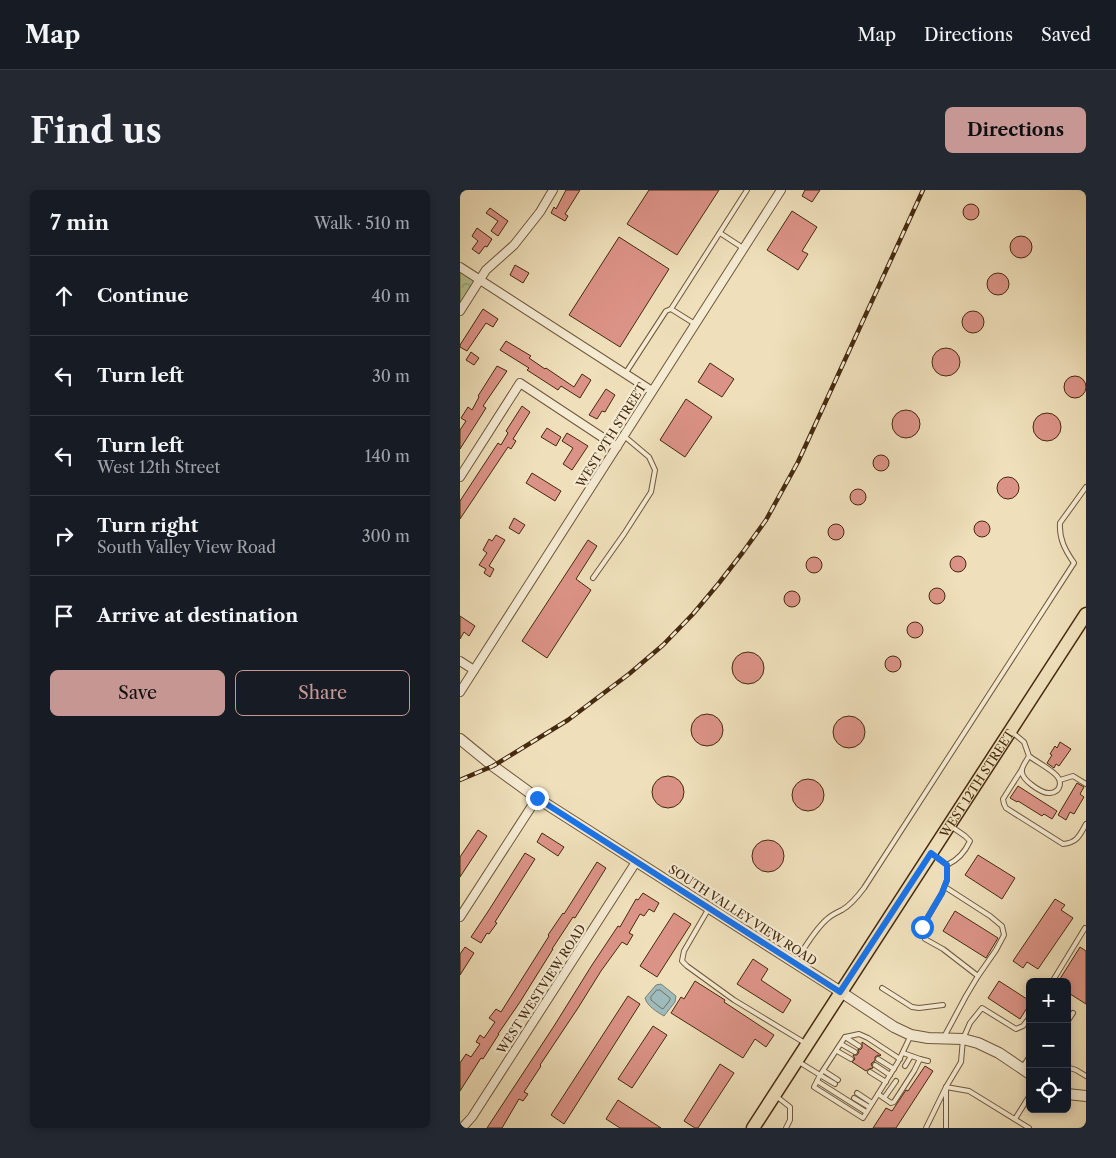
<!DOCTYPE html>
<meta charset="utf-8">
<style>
body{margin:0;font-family:"Libre Caslon Text",serif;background:#242831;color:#f1f3f6}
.controls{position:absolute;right:15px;bottom:15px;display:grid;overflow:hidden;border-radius:8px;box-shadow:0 2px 8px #0003}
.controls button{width:45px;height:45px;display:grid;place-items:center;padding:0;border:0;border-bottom:1px solid #363941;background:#171b24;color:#f1f3f6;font:25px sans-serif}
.stop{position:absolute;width:15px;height:15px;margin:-11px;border:4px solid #1a73e8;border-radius:50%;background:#fff}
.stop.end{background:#1a73e8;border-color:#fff;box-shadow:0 1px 5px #0008}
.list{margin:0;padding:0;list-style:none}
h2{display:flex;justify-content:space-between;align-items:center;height:65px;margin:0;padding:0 20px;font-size:21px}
h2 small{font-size:16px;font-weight:400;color:#9ea1a6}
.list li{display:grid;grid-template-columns:32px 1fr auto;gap:15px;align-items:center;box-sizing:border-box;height:80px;padding:0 20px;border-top:1px solid #363941}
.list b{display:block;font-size:19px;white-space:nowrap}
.list p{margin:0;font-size:16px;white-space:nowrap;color:#9ea1a6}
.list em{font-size:16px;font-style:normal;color:#9ea1a6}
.actions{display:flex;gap:10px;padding:15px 20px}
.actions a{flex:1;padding:11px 0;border:1px solid #c59692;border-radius:8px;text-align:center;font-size:18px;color:#c59692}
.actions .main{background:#c59692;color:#111}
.icon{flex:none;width:28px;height:28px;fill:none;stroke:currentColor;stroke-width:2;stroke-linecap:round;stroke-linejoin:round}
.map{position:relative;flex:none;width:626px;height:938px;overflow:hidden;border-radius:8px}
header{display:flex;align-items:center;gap:30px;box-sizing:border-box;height:70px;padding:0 25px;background:#171b24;border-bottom:1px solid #363941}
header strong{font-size:24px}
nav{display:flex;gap:28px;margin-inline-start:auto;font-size:18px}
.intro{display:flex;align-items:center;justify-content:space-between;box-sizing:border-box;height:120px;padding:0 30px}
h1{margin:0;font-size:35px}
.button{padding:12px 22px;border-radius:8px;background:#c59692;color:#111;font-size:18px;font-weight:700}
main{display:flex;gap:30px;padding:0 30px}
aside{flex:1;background:#171b24;border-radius:8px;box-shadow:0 2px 8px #0003}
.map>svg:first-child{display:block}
.park{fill:url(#park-crowns);stroke:#7e7650}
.water{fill:#9ebaba;stroke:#7a8076}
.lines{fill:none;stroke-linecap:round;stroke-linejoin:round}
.shore{stroke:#727264;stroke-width:1}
.building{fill:#dc9387;stroke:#452a0f}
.service-casing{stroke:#70583a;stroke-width:6}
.minor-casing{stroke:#70583a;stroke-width:10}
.tertiary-casing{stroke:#70583a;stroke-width:12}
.primary-casing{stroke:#452a0f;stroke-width:15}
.service{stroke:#f5ebd3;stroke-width:4}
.minor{stroke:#f5ebd3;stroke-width:8}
.tertiary{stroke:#f5ebd3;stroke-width:10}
.primary{stroke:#efe0bb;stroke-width:12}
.rail-casing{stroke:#452a0f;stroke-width:4.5}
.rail{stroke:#f5ebd3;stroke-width:2.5;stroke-dasharray:8;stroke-linecap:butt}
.route{stroke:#1a73e8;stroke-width:6}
.labels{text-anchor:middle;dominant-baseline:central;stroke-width:4.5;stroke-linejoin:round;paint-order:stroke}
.street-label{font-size:12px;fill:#452a0f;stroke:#f5ebd3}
</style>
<header>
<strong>Map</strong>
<nav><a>Map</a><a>Directions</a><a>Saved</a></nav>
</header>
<div class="intro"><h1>Find us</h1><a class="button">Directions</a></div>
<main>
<aside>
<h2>7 min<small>Walk · 510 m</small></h2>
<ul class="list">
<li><svg class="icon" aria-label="ahead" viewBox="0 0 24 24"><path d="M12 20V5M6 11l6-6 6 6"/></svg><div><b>Continue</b></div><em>40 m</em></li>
<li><svg class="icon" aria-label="left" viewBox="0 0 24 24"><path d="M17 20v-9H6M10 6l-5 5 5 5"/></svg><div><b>Turn left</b></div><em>30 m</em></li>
<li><svg class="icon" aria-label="left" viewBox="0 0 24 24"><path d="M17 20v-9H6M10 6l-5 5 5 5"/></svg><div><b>Turn left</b><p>West 12th Street</p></div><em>140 m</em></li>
<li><svg class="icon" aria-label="right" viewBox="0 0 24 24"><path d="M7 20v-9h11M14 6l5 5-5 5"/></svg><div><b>Turn right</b><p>South Valley View Road</p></div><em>300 m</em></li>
<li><svg class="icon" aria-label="arrive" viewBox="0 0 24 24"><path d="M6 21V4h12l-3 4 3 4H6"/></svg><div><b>Arrive at destination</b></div></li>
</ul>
<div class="actions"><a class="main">Save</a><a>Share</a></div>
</aside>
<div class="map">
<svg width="626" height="938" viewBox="0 0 626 938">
<defs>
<pattern id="park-crowns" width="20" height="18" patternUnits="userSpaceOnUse" patternTransform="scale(1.25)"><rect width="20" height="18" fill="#b7c392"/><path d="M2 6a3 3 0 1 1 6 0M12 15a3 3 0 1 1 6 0" fill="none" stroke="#979f76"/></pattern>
</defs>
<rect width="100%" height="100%" fill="#efe0bb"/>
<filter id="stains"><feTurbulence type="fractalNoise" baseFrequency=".004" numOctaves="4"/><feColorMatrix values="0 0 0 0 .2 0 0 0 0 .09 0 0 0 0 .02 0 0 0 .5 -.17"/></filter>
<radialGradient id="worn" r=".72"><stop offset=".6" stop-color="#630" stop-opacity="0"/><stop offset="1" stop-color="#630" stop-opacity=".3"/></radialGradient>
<polygon class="park" points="0,77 19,90 0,120"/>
<path class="water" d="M 201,794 L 216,806 L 215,812 L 204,826 C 197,822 187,816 185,808 L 196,795 Z"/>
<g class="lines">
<polygon class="shore" points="197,800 200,800 210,808 210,810 203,819 201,818 191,810 191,807"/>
</g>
<g class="building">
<polygon points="106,0 120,0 105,24 108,26 105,31 91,23 94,17 96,19"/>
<polygon points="189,0 259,0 217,65 167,34"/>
<polygon points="345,0 360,0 352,12 342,6"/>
<circle cx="511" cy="22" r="8"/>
<polygon points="30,18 48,31 38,46 31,41 38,31 26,23"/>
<polygon points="332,21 357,37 342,61 348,64 338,80 307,60"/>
<polygon points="17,38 32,49 27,57 25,56 19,64 12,59 18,51 12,46"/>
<circle cx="561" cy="57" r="11"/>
<polygon points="159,47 209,79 160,157 109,125"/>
<polygon points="55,75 69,83 63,93 50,85"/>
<circle cx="538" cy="94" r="11"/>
<polygon points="23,119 38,129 33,137 26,133 7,161 0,157 0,155"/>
<circle cx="513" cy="132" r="11"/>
<polygon points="46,151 71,166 69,168 85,179 86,178 114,197 122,184 131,190 120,208 101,196 98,200 67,180 69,178 40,160"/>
<circle cx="486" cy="172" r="14"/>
<polygon points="11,162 19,168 14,175 6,170"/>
<polygon points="250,173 274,189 262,207 238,192"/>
<polygon points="37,176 47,181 23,216 26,218 0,259 0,240 6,231 1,228 8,217 12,220 19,207 18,206"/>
<circle cx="615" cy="197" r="11"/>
<polygon points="146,199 155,205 145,222 142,221 137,229 129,225"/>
<polygon points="226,209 252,227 225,267 200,250"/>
<polygon points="62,216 70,222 53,249 56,251 51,259 48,257 0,329 0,311 38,253 41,255 48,243 46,241"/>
<circle cx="446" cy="234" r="14"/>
<circle cx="587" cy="237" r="14"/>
<polygon points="87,238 101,247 96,256 81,247"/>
<polygon points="107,243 128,256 112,280 103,274 113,258 102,251"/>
<circle cx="421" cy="273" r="8"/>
<polygon points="72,283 101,301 95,311 66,293"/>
<circle cx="548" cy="298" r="11"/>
<circle cx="398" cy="307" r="8"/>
<polygon points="54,328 65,335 59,344 49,338"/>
<circle cx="522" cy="339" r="8"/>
<circle cx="376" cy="342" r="8"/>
<polygon points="36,345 45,350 29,376 34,379 30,387 24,383 26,379 19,375 27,363 23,360 29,349 32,351"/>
<polygon points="128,350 137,356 116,389 131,400 87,468 62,451"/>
<circle cx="498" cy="374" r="8"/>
<circle cx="354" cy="375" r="8"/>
<circle cx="477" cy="406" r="8"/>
<circle cx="332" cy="409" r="8"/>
<polygon points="0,426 15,436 9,446 4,442 0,449"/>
<circle cx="455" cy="440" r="8"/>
<circle cx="288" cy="478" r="16"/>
<circle cx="433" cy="474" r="8"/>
<circle cx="247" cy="540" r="16"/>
<circle cx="389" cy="542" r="16"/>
<polygon points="600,552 611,559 599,576 596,574 594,578 587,573 592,565 590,564 595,556 597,558"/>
<circle cx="208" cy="602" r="16"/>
<circle cx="348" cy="605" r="16"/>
<polygon points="617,593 624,597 620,604 624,607 614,624 610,622 606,630 598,625"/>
<polygon points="558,596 597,621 592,629 584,624 582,626 558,611 557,612 550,608"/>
<polygon points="18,640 27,646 0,687 0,667"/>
<polygon points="82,643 104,657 98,666 77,652"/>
<circle cx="308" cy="666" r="16"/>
<polygon points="65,663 75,669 35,732 37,733 29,744 27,743 21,753 11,747 29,720"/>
<polygon points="518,665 555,688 542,709 505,685"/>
<polygon points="137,672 146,678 115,728 113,727 92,759 93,759 60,812 38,844 39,844 23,869 21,868 0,901 0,873 6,864 11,867 20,854 16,852 20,845 24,848 35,832 29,828 36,819 41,822 89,746 88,745 103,723 104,724"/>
<polygon points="183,703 199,713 194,722 189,719 184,726 180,724 169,743 173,745 167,755 162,752 141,781 118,818 80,875 81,876 64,902 68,904 63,911 59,909 42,938 27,938 94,836 132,775 158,736 160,737 176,709 178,710"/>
<polygon points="595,709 605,715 601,720 613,728 578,779 567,772 563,778 553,771"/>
<polygon points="495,721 538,748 526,768 483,741"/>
<polygon points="214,723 231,734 197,787 180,776"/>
<polygon points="5,757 14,763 0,785 0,764"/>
<polygon points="620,757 626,761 626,814 607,802 607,792 598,792"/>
<polygon points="293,769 308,779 301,790 331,810 323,823 277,794"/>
<polygon points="235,791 265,810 264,812 314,845 306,857 295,849 283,868 211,823 221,807 224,809"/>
<polygon points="539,791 570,811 570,813 560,829 528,808"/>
<polygon points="168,806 180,814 104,934 91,925"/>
<polygon points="193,836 207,845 172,898 158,889"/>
<polygon points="402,852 421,865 420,866 418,865 415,867 415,871 413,872 411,874 413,878 409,879 406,881 392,872 395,869 393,865 397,865 399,862 398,859 400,860 402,858"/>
<polygon points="260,874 274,883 238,938 235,938 224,931"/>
<polygon points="465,876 473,881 436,938 413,938 426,918 432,921 446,900 448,901"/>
<polygon points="158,910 201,938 160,938 146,929"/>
</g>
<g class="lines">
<g class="service-casing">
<g id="service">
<polyline points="260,43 283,58"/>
<polyline points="235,134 211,119 287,0"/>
<polyline points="165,184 206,121 211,119"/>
<polyline points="133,388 164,344 191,302 195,280 189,267 164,246"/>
<path d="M 552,542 L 564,552 L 569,566 C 567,570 562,576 562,580 C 560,589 582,604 590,603 C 601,602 603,591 595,584 C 587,577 577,572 569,566"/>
<path d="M 562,579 L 543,609 L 544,614 L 546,618 L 603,654 C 617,653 620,645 626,634"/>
<polyline points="600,590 613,586 626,594"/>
<polyline points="473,664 487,675 487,690 482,703 462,737 465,749 483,759 518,786 506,806 484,847"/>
<path d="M 487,675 C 498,670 505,662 510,651 L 505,646 L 492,637"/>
<polyline points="485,697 530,726 542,736 544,745 536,760 518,786"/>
<polyline points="249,718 224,761 222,771 227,776 274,810 345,853"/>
<path d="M 336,771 C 345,757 354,741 366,730 C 371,725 376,723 382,720 C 391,715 398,706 404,698 L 614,373 C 605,360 599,349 600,333 L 626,297"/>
<polyline points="592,792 625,738"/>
<polyline points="422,798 452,817 459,818 483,815"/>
<polyline points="607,832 613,823"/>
<polyline points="385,847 399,856"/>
<polyline points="381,854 395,862"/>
<polyline points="377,861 391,869"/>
<polyline points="418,869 434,879"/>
<polyline points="460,869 468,871"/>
<polyline points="339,872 360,885 354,897 403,928 438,872 451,845"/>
<polyline points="415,875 430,885"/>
<polyline points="445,876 451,866"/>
<polyline points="607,877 616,880 626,886"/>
<polyline points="562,878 570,866"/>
<polyline points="364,881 378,890"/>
<polyline points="410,882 426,892"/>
<polyline points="357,891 406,922"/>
<polyline points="375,894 360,885 385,847 399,844 408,848 440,869"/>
<polyline points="397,903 412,913"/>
<polyline points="418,904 431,913 434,912 454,881 460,869 443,863"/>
<polyline points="316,906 330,917 330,930 326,938"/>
<polyline points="394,908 409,917"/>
<polyline points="424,908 436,891"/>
<polyline points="555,929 570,905"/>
<polyline points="466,938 486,897 501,872 503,849 510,833 522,818 556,839 563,836 570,827"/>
<polyline points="486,938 486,897 509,901 569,938"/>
</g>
</g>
<g class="minor-casing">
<g id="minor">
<polyline points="0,77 192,201"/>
<polyline points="0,121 26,80 54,55 80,22 93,0"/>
<polyline points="0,287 60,193 157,257"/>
<polyline points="0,471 14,480"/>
<polyline points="0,502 321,0"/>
<polyline points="0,727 77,608"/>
<polyline points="2,938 12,927 176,672"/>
</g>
</g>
<g class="tertiary-casing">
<g id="tertiary">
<polyline points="0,549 33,576 77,608 381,802 434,837 451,845 468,848 503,849 518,853 539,863 570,884"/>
<polyline points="607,904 626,906"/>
</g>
</g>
<g class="primary-casing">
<g id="primary">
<path id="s1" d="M 293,938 L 626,424"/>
</g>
</g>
<use href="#service" class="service"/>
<use href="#minor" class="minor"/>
<use href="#tertiary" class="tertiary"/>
<use href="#primary" class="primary"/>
<g class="rail-casing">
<polyline id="rail" points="0,590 33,576 108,530 169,484 203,455 233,424 259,393 283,362 306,330 338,272 463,0"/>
</g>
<use href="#rail" class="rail"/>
</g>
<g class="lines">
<polyline class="route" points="77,608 380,802 471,663 487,675 487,690 482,703 462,737"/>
</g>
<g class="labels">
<g class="street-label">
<text transform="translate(151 245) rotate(-58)">WEST 9TH STREET</text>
<text stroke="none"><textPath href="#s1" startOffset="411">WEST 12TH STREET</textPath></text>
<text transform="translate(283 725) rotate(33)">SOUTH VALLEY VIEW ROAD</text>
<text transform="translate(81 799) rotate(-57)">WEST WESTVIEW ROAD</text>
</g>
</g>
<rect width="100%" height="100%" filter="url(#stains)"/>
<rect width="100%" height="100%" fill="url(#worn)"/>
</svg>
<div class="controls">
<button>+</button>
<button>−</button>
<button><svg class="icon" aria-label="locate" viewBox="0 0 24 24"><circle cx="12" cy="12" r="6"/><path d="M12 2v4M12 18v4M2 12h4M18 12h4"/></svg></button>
</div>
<div class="stop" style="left:462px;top:737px"></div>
<div class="stop end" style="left:77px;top:608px"></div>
</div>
</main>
